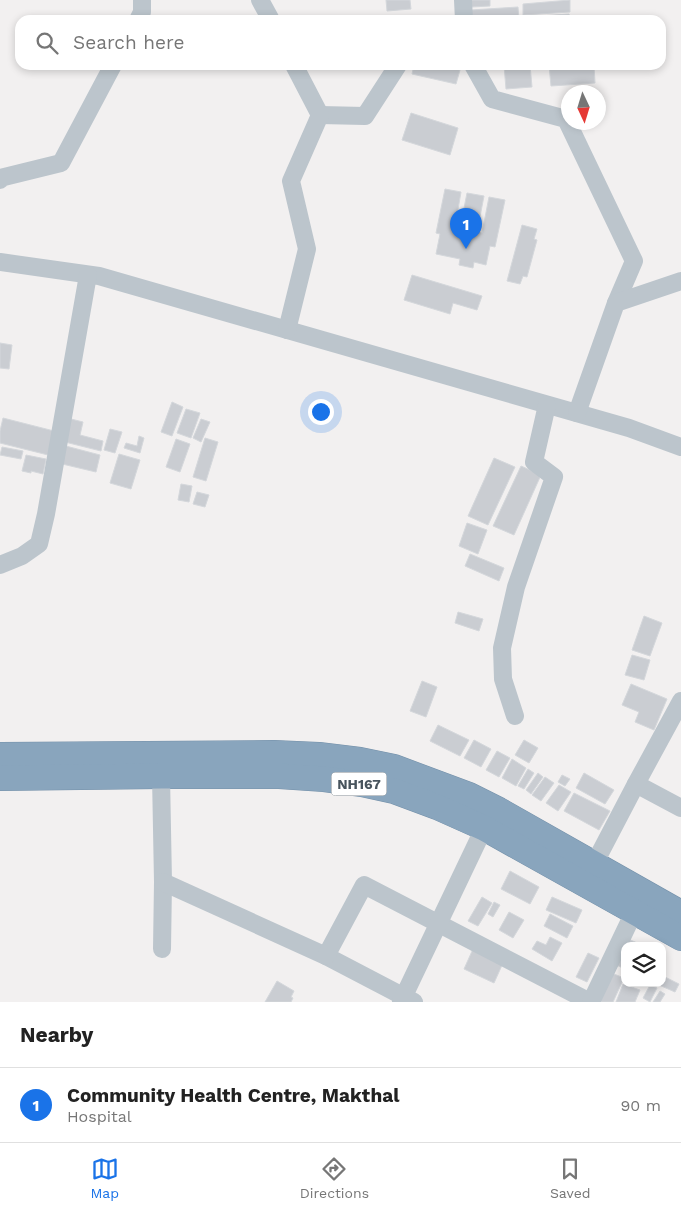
<!DOCTYPE html>
<style>
body{margin:0;font-family:"Work Sans",sans-serif;background:#f6f6f6;color:#222}
.controls{position:absolute;right:15px;bottom:15px;display:grid;overflow:hidden;border-radius:10px;box-shadow:0 2px 8px #0003}
.controls button{width:45px;height:45px;display:grid;place-items:center;padding:0;border:0;border-bottom:1px solid #e0e0e0;background:#fff;color:#222;font:25px sans-serif}
.compass{position:absolute;left:561px;top:85px;width:45px;height:45px;border-radius:50%;background:#fff;box-shadow:0 2px 8px #0003;rotate:176deg}
.you{position:absolute;left:320px;top:411px;width:18px;height:18px;margin:-12px;border:4px solid #fff;border-radius:50%;background:#1a73e8;box-shadow:0 0 0 8px #1a73e833}
.badge{display:grid;place-items:center;width:32px;height:32px;border-radius:50%;background:#1a73e8;color:#fff;font-size:16px;font-weight:700}
.pin{position:absolute;translate:-50% -41px;filter:drop-shadow(0 1px 2px #0008)}
.pin::after{content:'';position:absolute;top:26px;width:18px;height:15px;background:inherit;clip-path:polygon(0 0,100% 0,50% 100%)}
.list{margin:0;padding:0;list-style:none}
h2{display:flex;justify-content:space-between;align-items:center;height:65px;margin:0;padding:0 20px;font-size:21px}
h2 small{font-size:16px;font-weight:400;color:#767676}
.list li{display:grid;grid-template-columns:32px 1fr auto;gap:15px;align-items:center;box-sizing:border-box;height:75px;padding:0 20px;border-top:1px solid #e0e0e0}
.list b{display:block;font-size:19px;white-space:nowrap}
.list p{margin:0;font-size:16px;white-space:nowrap;color:#767676}
.list em{font-size:16px;font-style:normal;color:#767676}
.icon{flex:none;width:28px;height:28px;fill:none;stroke:currentColor;stroke-width:2;stroke-linecap:round;stroke-linejoin:round}
.map{position:relative;flex:none;width:681px;height:1002px;overflow:hidden}
.search{position:absolute;background:#fff;box-shadow:0 2px 8px #0003;left:15px;right:15px;top:15px;height:55px;display:flex;align-items:center;gap:12px;box-sizing:border-box;padding:0 18px;border-radius:15px;color:#767676;font-size:19px}
.sheet{height:140px;background:#fff}
nav{display:flex;justify-content:space-around;align-items:center;box-sizing:border-box;height:70px;border-top:1px solid #e0e0e0;background:#fff;font-size:14px;color:#767676}
nav a{display:grid;justify-items:center;gap:2px}
nav .on{color:#1a73e8}
.map>svg:first-child{display:block}
.building{fill:#cacdd2;stroke:#d4d7db}
.lines{fill:none;stroke-linecap:round;stroke-linejoin:round}
.highway-casing{stroke:#7490a9;stroke-width:26}
.minor{stroke:#bcc5cc;stroke-width:18}
.highway{stroke:#89a5bd;stroke-width:25}
.labels{text-anchor:middle;dominant-baseline:central;stroke-width:4;stroke-linejoin:round;paint-order:stroke}
.shield{fill:#fff;stroke:#7f878e;stroke-width:1}
.shield-label{font-size:14px;font-weight:bold;fill:#48545d}
</style>
<div class="map">
<svg width="681" height="1002" viewBox="0 0 681 1002">
<rect width="100%" height="100%" fill="#f2f0f0"/>
<g class="building">
<polygon points="386,0 410,0 411,9 387,11"/>
<polygon points="470,0 490,0 490,6 471,7"/>
<polygon points="570,0 570,12 523,15 523,4"/>
<polygon points="518,7 519,20 472,20 471,10"/>
<polygon points="569,14 570,20 524,20 524,17"/>
<polygon points="414,65 436,65 460,70 456,84 412,74"/>
<polygon points="504,65 530,65 532,87 506,89"/>
<polygon points="549,65 594,65 595,83 551,86"/>
<polygon points="411,113 458,128 450,155 402,140"/>
<polygon points="445,189 461,192 455,227 460,228 467,193 484,196 477,232 482,233 489,197 505,200 495,247 490,246 486,265 474,262 473,268 459,265 460,259 436,254 440,234 436,233"/>
<polygon points="522,225 537,229 534,239 537,240 527,277 523,276 520,284 507,281"/>
<polygon points="412,275 482,296 477,310 453,303 450,314 404,300"/>
<polygon points="0,343 12,345 9,369 0,368"/>
<polygon points="172,402 183,407 172,436 161,432"/>
<polygon points="186,409 200,413 191,438 177,433"/>
<polygon points="3,418 54,431 48,455 0,443 0,431"/>
<polygon points="71,419 83,422 80,435 103,441 101,451 65,442"/>
<polygon points="201,419 210,422 201,442 193,438"/>
<polygon points="110,429 122,432 115,453 104,450"/>
<polygon points="139,436 144,438 140,453 124,448 126,443 137,446"/>
<polygon points="205,438 218,442 206,481 193,477"/>
<polygon points="176,439 190,444 180,472 166,467"/>
<polygon points="62,445 100,455 96,472 58,463"/>
<polygon points="2,447 23,451 21,459 0,455"/>
<polygon points="119,454 140,460 131,489 110,483"/>
<polygon points="26,455 46,459 43,474 31,471 31,473 22,471"/>
<polygon points="494,458 515,467 488,525 468,516"/>
<polygon points="521,466 541,475 514,535 493,526"/>
<polygon points="181,484 192,486 189,502 178,500"/>
<polygon points="197,492 209,495 205,507 193,504"/>
<polygon points="467,523 487,530 478,554 459,546"/>
<polygon points="470,554 504,568 499,581 465,566"/>
<polygon points="458,612 483,619 479,631 455,623"/>
<polygon points="644,616 662,623 650,656 632,650"/>
<polygon points="632,655 650,660 644,680 625,675"/>
<polygon points="422,681 437,687 426,717 410,711"/>
<polygon points="631,684 667,699 654,730 635,722 639,712 622,705"/>
<polygon points="438,725 469,740 460,756 430,741"/>
<polygon points="474,740 491,749 481,767 464,758"/>
<polygon points="524,740 538,748 529,763 515,755"/>
<polygon points="497,751 510,758 499,777 486,770"/>
<polygon points="512,759 526,768 516,786 502,778"/>
<polygon points="528,769 534,773 524,789 518,786"/>
<polygon points="538,773 543,777 531,794 526,790"/>
<polygon points="584,773 614,790 605,804 576,788"/>
<polygon points="562,775 570,779 565,786 558,782"/>
<polygon points="545,777 554,783 541,801 532,795"/>
<polygon points="559,785 571,792 558,811 546,803"/>
<polygon points="574,793 610,811 599,830 564,811"/>
<polygon points="510,871 539,887 530,904 501,889"/>
<polygon points="482,897 492,903 478,926 468,921"/>
<polygon points="552,897 582,910 576,923 546,910"/>
<polygon points="494,902 500,905 493,917 488,914"/>
<polygon points="509,912 524,920 513,938 499,930"/>
<polygon points="550,914 573,926 567,938 544,926"/>
<polygon points="550,937 562,943 552,961 532,949 537,941 546,945"/>
<polygon points="626,938 644,946 625,946 625,969 614,964"/>
<polygon points="473,949 503,963 494,983 464,969"/>
<polygon points="588,953 599,958 587,982 576,977"/>
<polygon points="609,972 624,978 613,1002 602,1002 597,1000"/>
<polygon points="663,976 679,984 675,992 659,985 660,983 662,983"/>
<polygon points="277,981 294,991 291,997 293,998 291,1002 265,1002"/>
<polygon points="623,984 640,990 635,1002 616,1002"/>
<polygon points="650,985 657,988 650,1002 643,998"/>
<polygon points="660,991 665,994 660,1002 653,1002"/>
</g>
<g class="lines">
<g class="highway-casing">
<g id="highway">
<polyline points="0,755 274,753 319,755 360,760 394,767 469,795 499,810 681,913"/>
<polyline points="0,778 161,776 279,776 324,779 362,784 394,791 437,807 484,828 681,938"/>
</g>
</g>
<g class="minor">
<polyline points="260,0 271,20"/>
<polyline points="463,0 464,20"/>
<polyline points="138,20 142,12 142,0"/>
<polyline points="473,65 492,99 566,119 634,261 616,303"/>
<polyline points="320,115 365,116 398,65"/>
<polyline points="0,180 0,178 61,163 113,65"/>
<polyline points="0,262 99,276 629,428 681,447"/>
<polyline points="287,330 307,249 291,181 320,115 294,65"/>
<polyline points="577,413 616,303 681,281"/>
<polyline points="0,565 22,556 39,544 46,514 88,275"/>
<polyline points="515,716 503,679 502,648 516,587 554,477 534,462 547,405"/>
<polyline points="161,776 163,882 162,949"/>
<polyline points="636,784 681,808"/>
<polyline points="590,872 636,784 681,701"/>
<polyline points="163,882 326,956 414,1002"/>
<polyline points="326,956 364,885 590,1002"/>
<polyline points="401,1002 484,828"/>
<polyline points="591,1002 634,912"/>
</g>
<use href="#highway" class="highway"/>
</g>
<g class="labels">
<rect class="shield" x="331.5" y="772.5" width="55" height="23" rx="4"/>
<g class="shield-label">
<text x="359" y="784">NH167</text>
</g>
</g>
</svg>
<div class="controls">
<button><svg class="icon" aria-label="layers" viewBox="0 0 24 24"><path d="M12 4l9 5-9 5-9-5zM3 14l9 5 9-5"/></svg></button>
</div>
<svg class="compass" viewBox="-18 -18 36 36"><path d="M0-13l5 13h-10z" fill="#e53935"/><path d="M0 13l5-13h-10z" fill="#767676"/></svg>
<div class="you"></div>
<div class="pin badge" style="left:466px;top:249px">1</div>
<div class="search"><svg class="icon" aria-label="search" viewBox="0 0 24 24"><circle cx="10" cy="10" r="6"/><path d="M15 15l6 6"/></svg>Search here</div>
</div>
<section class="sheet">
<h2>Nearby<small></small></h2>
<ul class="list">
<li><span class="badge">1</span><div><b>Community Health Centre, Makthal</b><p>Hospital</p></div><em>90 m</em></li>
</ul>
</section>
<nav>
<a class="on"><svg class="icon" aria-label="map" viewBox="0 0 24 24"><path d="M3 6l6-2 6 2 6-2v14l-6 2-6-2-6 2zM9 4v14M15 6v14"/></svg>Map</a>
<a><svg class="icon" aria-label="directions" viewBox="0 0 24 24"><path d="M12 3l9 9-9 9-9-9zM9 14v-3h6M13 9l2 2-2 2"/></svg>Directions</a>
<a><svg class="icon" aria-label="saved" viewBox="0 0 24 24"><path d="M7 4h10v16l-5-4-5 4z"/></svg>Saved</a>
</nav>
